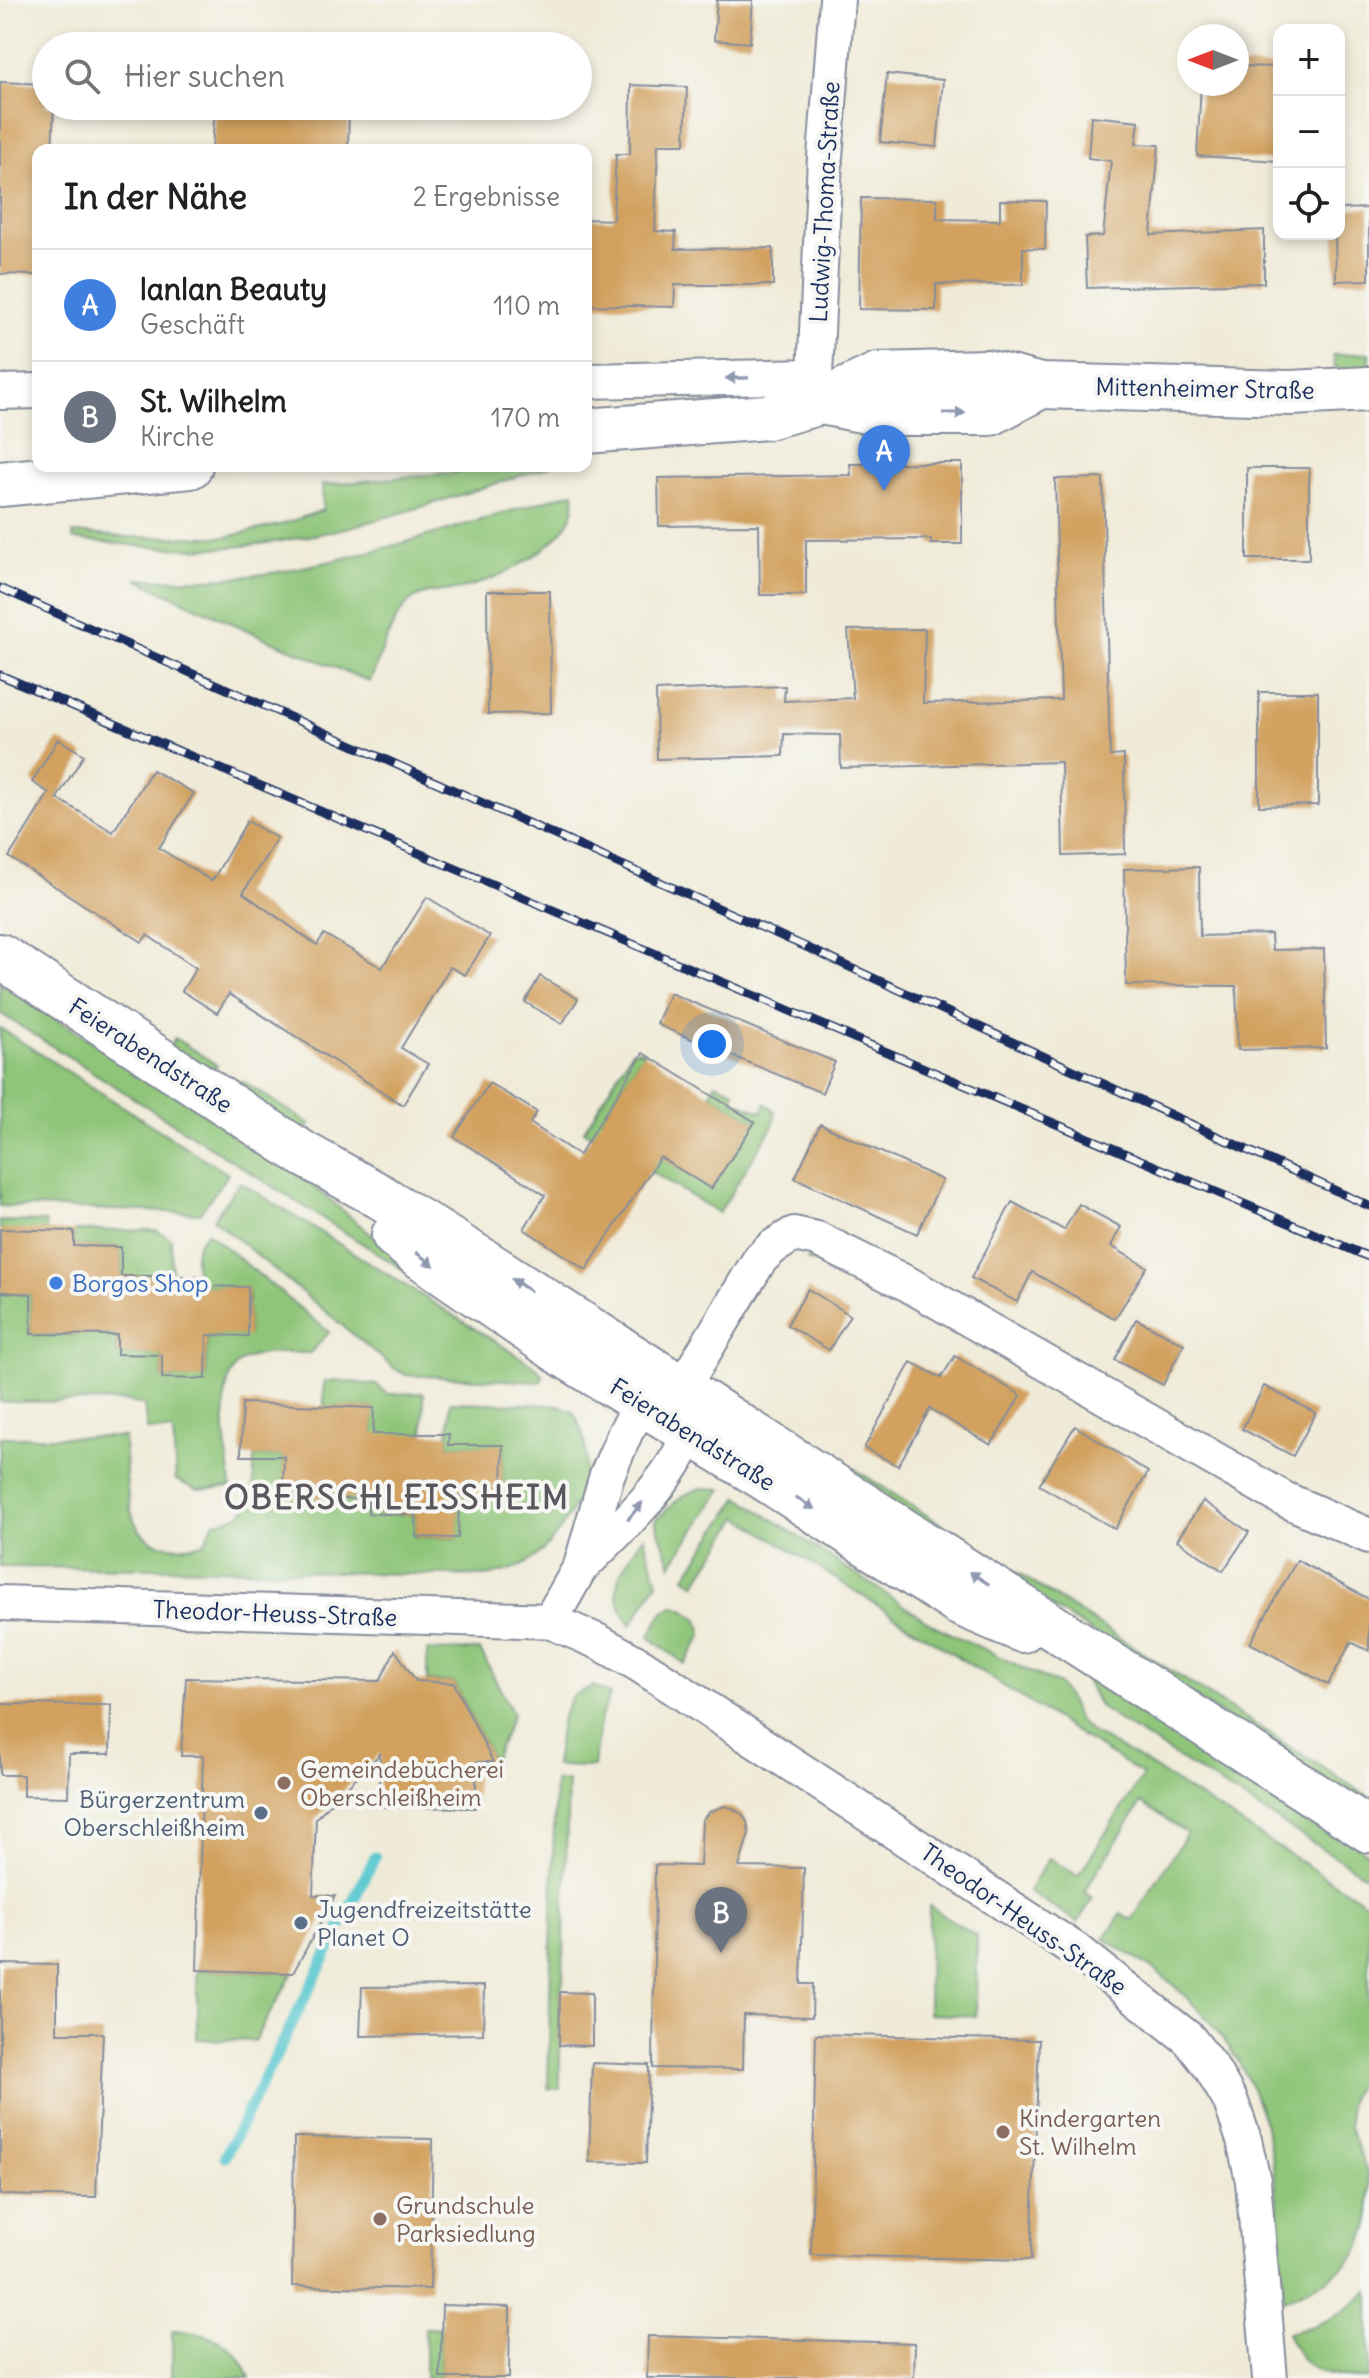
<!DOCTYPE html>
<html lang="de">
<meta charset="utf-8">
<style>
body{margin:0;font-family:Delius,sans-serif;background:#f2f2f2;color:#202124}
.controls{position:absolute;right:24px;top:24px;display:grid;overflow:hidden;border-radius:16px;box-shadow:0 4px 12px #0003}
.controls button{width:72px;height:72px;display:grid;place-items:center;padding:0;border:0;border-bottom:2px solid #e0e0e0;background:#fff;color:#202124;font:40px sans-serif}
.compass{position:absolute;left:1177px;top:24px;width:72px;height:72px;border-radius:50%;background:#fff;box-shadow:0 4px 12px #0003;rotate:270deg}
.you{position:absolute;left:712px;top:1044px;width:28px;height:28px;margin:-20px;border:6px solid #fff;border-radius:50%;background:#1a73e8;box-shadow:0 0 0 12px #1a73e833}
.badge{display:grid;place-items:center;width:52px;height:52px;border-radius:50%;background:#0b8043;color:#fff;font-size:26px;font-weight:700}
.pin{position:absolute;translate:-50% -66px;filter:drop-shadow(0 2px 4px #0008)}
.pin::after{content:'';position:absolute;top:42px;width:28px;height:24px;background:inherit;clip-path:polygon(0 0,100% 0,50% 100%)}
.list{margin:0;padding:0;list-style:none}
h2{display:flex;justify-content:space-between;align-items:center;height:104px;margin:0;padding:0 32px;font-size:34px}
h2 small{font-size:26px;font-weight:400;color:#757577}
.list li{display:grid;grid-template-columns:52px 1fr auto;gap:24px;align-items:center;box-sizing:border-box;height:112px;padding:0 32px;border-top:2px solid #e0e0e0}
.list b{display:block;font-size:30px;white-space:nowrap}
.list p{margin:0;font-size:26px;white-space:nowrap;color:#757577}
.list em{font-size:26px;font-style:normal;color:#757577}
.icon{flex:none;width:44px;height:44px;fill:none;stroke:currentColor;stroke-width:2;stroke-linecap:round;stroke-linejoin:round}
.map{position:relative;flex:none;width:1369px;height:2378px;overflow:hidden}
.search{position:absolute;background:#fff;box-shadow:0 4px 12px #0003;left:32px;top:32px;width:560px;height:88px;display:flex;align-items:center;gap:20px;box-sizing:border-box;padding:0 28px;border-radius:44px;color:#757577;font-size:30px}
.panel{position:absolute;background:#fff;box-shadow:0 4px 12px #0003;left:32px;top:144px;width:560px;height:328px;border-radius:16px}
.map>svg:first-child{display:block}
.green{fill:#8ec578;stroke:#547a6b;stroke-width:2}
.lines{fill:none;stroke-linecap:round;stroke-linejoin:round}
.stream{stroke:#5cc9d0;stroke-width:11}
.building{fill:#d2a15e}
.street-casing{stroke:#868d9b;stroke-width:38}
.secondary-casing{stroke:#868d9b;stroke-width:48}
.street{stroke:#fff;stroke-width:34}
.secondary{stroke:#fff;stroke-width:44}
.rail-casing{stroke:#1b2f5e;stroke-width:9}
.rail{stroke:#f6f6f2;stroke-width:6;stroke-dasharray:18;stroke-linecap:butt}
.oneway{fill:#8d97ae}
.shop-dot{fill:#3f7fe0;stroke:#f6f6f2;stroke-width:3}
.education-dot{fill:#8d6e63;stroke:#f6f6f2;stroke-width:3}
.service-dot{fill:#5c6f8a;stroke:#f6f6f2;stroke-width:3}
.labels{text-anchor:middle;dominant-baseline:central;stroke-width:8;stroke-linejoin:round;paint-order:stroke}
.street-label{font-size:24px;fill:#1b2f5e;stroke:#f6f6f2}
.shop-label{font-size:24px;fill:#366cbe;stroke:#f6f6f2;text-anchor:start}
.education-label{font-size:24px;fill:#785e54;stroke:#f6f6f2;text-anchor:start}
.service-label{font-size:24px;fill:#4e5e75;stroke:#f6f6f2;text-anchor:end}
.district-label{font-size:32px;font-weight:bold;letter-spacing:2px;fill:#5b575e;stroke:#f6f6f2}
</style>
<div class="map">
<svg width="1369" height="2378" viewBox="0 0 1369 2378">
<rect width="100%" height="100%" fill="#f6f6f2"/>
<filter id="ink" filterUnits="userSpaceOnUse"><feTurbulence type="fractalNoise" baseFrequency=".0125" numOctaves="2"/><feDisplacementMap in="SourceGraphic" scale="16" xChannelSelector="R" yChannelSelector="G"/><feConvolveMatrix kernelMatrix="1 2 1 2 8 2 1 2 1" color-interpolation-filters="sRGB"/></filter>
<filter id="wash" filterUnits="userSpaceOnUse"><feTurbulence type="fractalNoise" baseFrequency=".006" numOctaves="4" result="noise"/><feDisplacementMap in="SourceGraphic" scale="32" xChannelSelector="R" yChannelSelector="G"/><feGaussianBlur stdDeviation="1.8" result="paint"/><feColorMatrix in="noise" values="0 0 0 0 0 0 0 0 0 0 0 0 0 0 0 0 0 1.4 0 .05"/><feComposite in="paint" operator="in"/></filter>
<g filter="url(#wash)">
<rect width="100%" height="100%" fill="#f0ebd8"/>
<g class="green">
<polygon points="1369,353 1369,377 1335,368 1333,355"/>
<path d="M 522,466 L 551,466 C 441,500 329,543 213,548 C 166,550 119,544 73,539 L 73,533 L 127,537 L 226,537 L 283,524 L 323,510 L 322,485 Z"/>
<path d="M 574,492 C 575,502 575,512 569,522 C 547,555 498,580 460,589 C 445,592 426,590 412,600 C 392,615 380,658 370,682 L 267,639 L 136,579 C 182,580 227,580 271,573 C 375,556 474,521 574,492 Z"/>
<polygon points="0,983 294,1170 397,1256 542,1358 0,1013"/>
<polygon points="0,1028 228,1174 200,1213 0,1206"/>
<polygon points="175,1038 217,1065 211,1075 168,1049"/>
<polygon points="639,1050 644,1052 602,1119 711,1189 754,1122 710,1094 716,1083 735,1091 732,1100 762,1112 766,1103 775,1112 774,1124 719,1213 584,1131 632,1051"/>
<polygon points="242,1081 310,1124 304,1134 236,1091"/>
<polygon points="240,1182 536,1367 543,1376 540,1382 406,1375 395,1369 213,1219"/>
<polygon points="0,1221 46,1222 46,1246 0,1229"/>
<polygon points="156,1230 171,1239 172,1287 121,1286 121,1247 74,1246 74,1231"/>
<path d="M 207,1232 L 329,1332 L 310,1353 C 292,1353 258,1351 242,1361 C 212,1379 229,1456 231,1487 L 197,1490 L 176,1480 L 173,1431 L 147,1430 L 144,1405 L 125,1401 L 0,1402 L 0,1292 L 31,1294 L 31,1334 L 74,1335 L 74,1316 L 117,1317 L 117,1354 L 162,1355 L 162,1378 L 206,1378 L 207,1335 L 248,1335 L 248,1288 L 197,1286 C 197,1262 188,1252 207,1232 Z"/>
<polygon points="811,1256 838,1265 879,1284 872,1295 822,1264 807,1260"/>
<polygon points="334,1380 377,1385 388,1394 424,1393 423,1447 373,1446 373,1408 324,1407 324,1382"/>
<path d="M 450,1402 L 558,1405 L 573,1411 C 580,1425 585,1436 586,1452 C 589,1492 558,1544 525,1564 C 515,1570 500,1572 489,1576 L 171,1568 L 0,1567 L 0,1437 L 124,1437 C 128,1496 120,1563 204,1543 L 214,1522 C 259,1516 253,1493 254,1456 L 284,1456 L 284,1498 L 368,1479 L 368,1514 L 416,1514 L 416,1537 L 457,1538 L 459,1496 L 502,1497 L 503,1446 L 448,1445 Z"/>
<polygon points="790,1428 1369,1797 1369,1808 785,1438"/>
<polygon points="701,1488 722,1489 671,1565 655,1520 682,1496"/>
<path d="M 739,1497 L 933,1625 L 1059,1685 L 1071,1702 L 1078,1721 L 1093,1733 L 1146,1763 L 1369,1905 L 1369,2064 L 1349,2100 L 1349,2127 L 1369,2177 L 1369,2227 L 1355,2256 L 1327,2280 L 1284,2300 C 1273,2163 1283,2082 1171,1983 C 1152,1966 1126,1953 1104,1939 L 1121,1914 L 1132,1920 L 1187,1833 L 1141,1803 L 1084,1892 L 1093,1898 L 1078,1922 L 1028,1891 L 1049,1858 L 1078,1876 L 1143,1775 L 739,1517 L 695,1584 L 685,1577 Z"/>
<path d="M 643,1536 L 658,1582 L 631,1625 C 603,1586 622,1572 643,1536 Z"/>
<polygon points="673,1606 682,1608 698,1619 702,1635 685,1664 649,1637 663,1612"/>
<polygon points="480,1650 513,1714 493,1762 454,1683 427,1681 427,1651"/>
<polygon points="1082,1672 1369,1854 1369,1878 1121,1722 1099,1706"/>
<polygon points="594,1686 610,1695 601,1717 593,1767 555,1766 561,1720 572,1696"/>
<polygon points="555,1781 568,1781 563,1980 560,1993 560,2089 548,2089"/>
<polygon points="929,1906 977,1936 976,2016 928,2014"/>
<polygon points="197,1970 293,1973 254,2041 197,2039"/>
<path d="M 1369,2291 L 1369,2378 C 1328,2378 1303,2374 1287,2333 C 1325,2324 1339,2317 1369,2291 Z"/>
<polygon points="425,2328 441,2328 440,2378 425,2378"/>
<path d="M 172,2330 C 208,2333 237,2341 250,2378 L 172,2378 Z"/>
</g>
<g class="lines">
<g class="stream">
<polyline points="274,2060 375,1857"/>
<polyline points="225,2156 273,2061"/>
</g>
</g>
<g id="blocks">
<g class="building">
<polygon points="717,0 753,0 750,43 714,40"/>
<polygon points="1237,66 1279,67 1279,161 1197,156 1201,84 1237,84"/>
<polygon points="887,74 943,80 937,147 880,142"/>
<polygon points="0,82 46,84 46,106 54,106 52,150 38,150 38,275 0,274"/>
<polygon points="631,85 687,87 685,144 658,144 655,231 676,232 675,249 773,248 773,285 675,285 674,307 586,305 586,219 613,220 616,154 630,154"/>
<polygon points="215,106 349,106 348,150 212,150"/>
<polygon points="1091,116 1139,121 1136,144 1159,145 1151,235 1264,230 1264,283 1087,288 1085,237 1103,236 1111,161 1088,158"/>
<polygon points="861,198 937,199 937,219 1000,220 1000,200 1046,201 1045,249 1023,248 1023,285 936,284 936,310 859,309"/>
<polygon points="1369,208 1369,280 1336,281 1335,234 1339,234 1339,209"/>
<polygon points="931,463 962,463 962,544 931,544 931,539 806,540 806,595 760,595 759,525 659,526 658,478 851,475 850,464"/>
<rect x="1247" y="468" width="62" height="91"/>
<polygon points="1103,478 1110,756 1124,755 1125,854 1063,856 1061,762 841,768 840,735 784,734 783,756 657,759 656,691 785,686 784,701 853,698 848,630 925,629 923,703 1061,700 1055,479"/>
<polygon points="487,591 550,591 551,713 488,714"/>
<polygon points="1259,692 1318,692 1318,805 1259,806"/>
<polygon points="58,739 84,755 57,798 113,832 152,770 194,793 159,848 212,881 247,821 277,838 243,893 317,945 324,934 382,968 427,897 490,936 465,975 450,967 401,1048 428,1064 403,1105 229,994 217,1013 182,991 196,968 147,935 142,942 9,857 49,793 32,782"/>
<polygon points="1199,867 1200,936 1271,934 1272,950 1324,949 1326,1048 1238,1050 1236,986 1126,985 1124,869"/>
<polygon points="540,976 578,999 562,1024 525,1002"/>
<polygon points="670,993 835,1062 822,1093 660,1026 657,1023"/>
<polygon points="643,1053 755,1122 711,1189 660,1157 586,1270 524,1229 545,1195 454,1137 489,1083 537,1112 530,1123 579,1155"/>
<polygon points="820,1124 942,1180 917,1234 795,1178"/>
<polygon points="1012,1202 1064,1230 1079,1204 1121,1227 1111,1246 1147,1267 1115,1319 1032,1272 1017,1302 971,1278"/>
<polygon points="0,1229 74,1231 74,1246 121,1247 121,1276 197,1276 197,1286 248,1287 248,1336 207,1335 206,1379 162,1378 162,1355 117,1354 117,1335 31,1334 31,1294 0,1292"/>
<polygon points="808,1289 850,1315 829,1350 787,1325"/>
<polygon points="1136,1319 1184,1344 1163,1385 1115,1360"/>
<polygon points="955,1356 1021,1395 991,1445 930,1409 898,1466 864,1448 911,1362 941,1378"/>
<polygon points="1264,1386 1316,1413 1293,1456 1242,1429"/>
<polygon points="242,1403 374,1408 373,1434 449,1434 448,1445 503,1445 502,1497 459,1496 458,1538 416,1537 416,1514 368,1514 368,1499 283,1498 284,1456 241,1456"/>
<polygon points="1075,1426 1148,1472 1115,1529 1039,1485"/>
<polygon points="1203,1501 1249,1532 1223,1571 1177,1540"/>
<polygon points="1297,1560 1369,1599 1369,1651 1351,1642 1328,1685 1250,1643"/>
<polygon points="395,1650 416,1681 454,1683 493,1762 477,1762 475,1808 378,1807 380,1754 316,1818 313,1895 335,1896 293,1973 197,1970 203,1756 181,1756 186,1678 380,1681"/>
<polygon points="0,1704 111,1705 110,1754 69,1754 68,1797 23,1796 23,1775 0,1775"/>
<polygon points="724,1806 732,1808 743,1815 747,1822 749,1833 739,1867 804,1868 801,1984 813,1984 812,2017 744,2015 743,2069 653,2068 655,1865 700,1866 702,1820 709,1812"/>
<polygon points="0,1964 57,1965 57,2033 103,2033 96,2197 0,2195"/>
<polygon points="484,1986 483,2034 360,2036 362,1987"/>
<polygon points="560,1992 592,1993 592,2046 559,2045"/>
<polygon points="816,2034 1039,2040 1031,2260 811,2255"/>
<polygon points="592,2063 649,2065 646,2163 589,2162"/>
<polygon points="294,2137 433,2139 430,2289 292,2286"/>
<polygon points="442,2305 510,2307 509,2378 440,2378"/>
<polygon points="648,2336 915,2343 914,2378 647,2378"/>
</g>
</g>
</g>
<g filter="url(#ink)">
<use href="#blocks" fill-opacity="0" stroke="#868d9b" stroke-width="2"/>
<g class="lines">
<g class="street-casing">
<g id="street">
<polyline points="586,381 815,376"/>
<polyline points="0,392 38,391"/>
<polyline points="821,402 815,376 825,157 837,0"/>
<polyline points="682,1388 760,1259 773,1247 794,1234 817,1239 908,1284 1284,1499 1369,1536"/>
<path d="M 583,1565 C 614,1535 678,1475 688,1433 C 689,1426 686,1416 685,1408"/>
<polyline points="0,1603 550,1621 599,1642 640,1665 1080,1953 1189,2039 1212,2069 1231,2102 1244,2140 1253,2181 1270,2378"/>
<polyline points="550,1621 581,1566 607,1475 626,1431 643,1403 666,1394"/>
</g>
</g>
<g class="secondary-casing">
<g id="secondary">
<polyline points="821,402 876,413 991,413 1041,386"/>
<polyline points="586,431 767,417 821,402 878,375 986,372 1041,386 1291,393 1369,389"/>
<polyline points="0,484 190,466"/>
<polyline points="0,956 302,1153 381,1197 488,1264 1369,1830"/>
<polyline points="394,1235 416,1253 566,1356 763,1477 959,1603 1022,1630"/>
</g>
</g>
<use href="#street" class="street"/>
<use href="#secondary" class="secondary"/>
<g class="rail-casing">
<g id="rail">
<polyline points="0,588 806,947 1369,1206"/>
<polyline points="0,675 1369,1257"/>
</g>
</g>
<use href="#rail" class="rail"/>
</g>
<defs><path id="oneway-solid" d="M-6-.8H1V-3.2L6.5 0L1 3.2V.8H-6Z" transform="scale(2)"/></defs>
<g class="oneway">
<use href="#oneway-solid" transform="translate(737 378) rotate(179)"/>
<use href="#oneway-solid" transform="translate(954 413)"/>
<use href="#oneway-solid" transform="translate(425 1259) rotate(36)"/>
<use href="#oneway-solid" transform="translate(521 1285) rotate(-147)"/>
<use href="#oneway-solid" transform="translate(805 1503) rotate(33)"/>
<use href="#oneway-solid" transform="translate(635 1511) rotate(-50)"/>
<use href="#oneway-solid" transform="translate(979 1578) rotate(-148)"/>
</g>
</g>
<circle class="shop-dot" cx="56" cy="1283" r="8"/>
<g class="education-dot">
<circle cx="284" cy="1783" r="8"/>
<circle cx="1003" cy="2132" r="8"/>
<circle cx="380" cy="2219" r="8"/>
</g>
<g class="service-dot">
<circle cx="261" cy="1813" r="8"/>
<circle cx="301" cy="1923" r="8"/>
</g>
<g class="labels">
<g class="street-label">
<text transform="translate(824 202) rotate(-87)">Ludwig-Thoma-Straße</text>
<text transform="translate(1205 388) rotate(1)">Mittenheimer Straße</text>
<text transform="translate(151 1055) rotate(33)">Feierabendstraße</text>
<text transform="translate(693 1434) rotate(32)">Feierabendstraße</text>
<text transform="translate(275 1613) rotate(2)">Theodor-Heuss-Straße</text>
<text transform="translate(1024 1919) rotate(35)">Theodor-Heuss-Straße</text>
</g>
<g class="shop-label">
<text x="72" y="1283">Borgos Shop</text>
</g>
<g class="education-label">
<text x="300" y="1769">Gemeindebücherei<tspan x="300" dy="28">Oberschleißheim</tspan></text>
<text x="1019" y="2118">Kindergarten<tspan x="1019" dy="28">St. Wilhelm</tspan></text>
<text x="396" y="2205">Grundschule<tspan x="396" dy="28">Parksiedlung</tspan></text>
</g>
<g class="service-label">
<text x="245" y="1799">Bürgerzentrum<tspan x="245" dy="28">Oberschleißheim</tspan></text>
<text x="317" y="1909" text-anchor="start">Jugendfreizeitstätte<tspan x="317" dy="28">Planet O</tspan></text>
</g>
<g class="district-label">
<text x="397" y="1497">OBERSCHLEISSHEIM</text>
</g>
</g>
</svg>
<div class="controls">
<button>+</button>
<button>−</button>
<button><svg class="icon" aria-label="locate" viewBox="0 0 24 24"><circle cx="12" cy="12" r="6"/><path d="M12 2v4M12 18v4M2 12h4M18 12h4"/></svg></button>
</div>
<svg class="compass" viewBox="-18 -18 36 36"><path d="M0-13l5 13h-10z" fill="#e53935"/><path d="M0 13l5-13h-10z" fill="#757577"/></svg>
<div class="you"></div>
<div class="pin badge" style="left:884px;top:491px;background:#3f7fe0">A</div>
<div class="pin badge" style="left:721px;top:1953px;background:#6b7280">B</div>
<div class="search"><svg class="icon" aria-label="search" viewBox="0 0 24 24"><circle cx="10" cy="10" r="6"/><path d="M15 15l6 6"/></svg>Hier suchen</div>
<section class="panel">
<h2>In der Nähe<small>2 Ergebnisse</small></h2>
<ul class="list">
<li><span class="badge" style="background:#3f7fe0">A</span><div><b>lanlan Beauty</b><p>Geschäft</p></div><em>110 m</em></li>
<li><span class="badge" style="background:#6b7280">B</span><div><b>St. Wilhelm</b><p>Kirche</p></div><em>170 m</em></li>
</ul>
</section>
</div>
